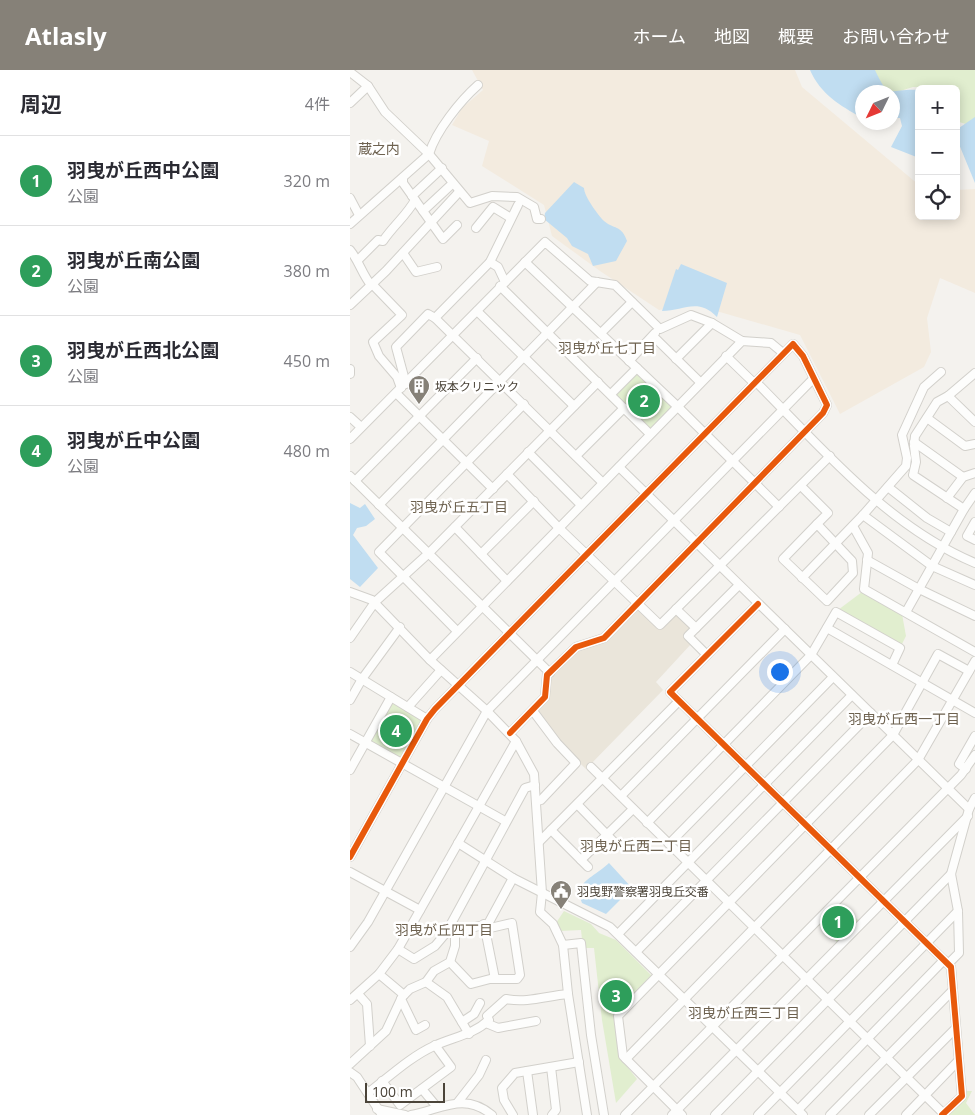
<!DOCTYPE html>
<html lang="ja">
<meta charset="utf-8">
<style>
body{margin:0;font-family:"Open Sans","Noto Sans JP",sans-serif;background:#f7f7f7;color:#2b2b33}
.controls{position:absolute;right:15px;top:15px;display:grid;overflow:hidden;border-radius:8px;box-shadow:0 2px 12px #0003}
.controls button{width:45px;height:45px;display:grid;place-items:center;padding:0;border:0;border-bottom:1px solid #e1e1e2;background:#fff;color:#2b2b33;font:25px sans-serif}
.compass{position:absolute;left:505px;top:15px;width:45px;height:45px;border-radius:50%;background:#fff;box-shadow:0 2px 12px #0003;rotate:227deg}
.scale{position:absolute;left:15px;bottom:12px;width:80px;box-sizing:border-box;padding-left:5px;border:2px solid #4b4439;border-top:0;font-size:14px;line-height:18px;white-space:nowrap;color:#4b4439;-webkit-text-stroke:4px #fff;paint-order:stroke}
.you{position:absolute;left:429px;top:601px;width:18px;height:18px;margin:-12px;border:4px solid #fff;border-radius:50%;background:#1a73e8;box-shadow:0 0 0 8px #1a73e833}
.badge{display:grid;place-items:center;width:32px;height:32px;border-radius:50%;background:#868178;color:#fff;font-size:16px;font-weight:700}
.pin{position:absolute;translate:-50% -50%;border:2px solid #fff;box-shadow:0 1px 5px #0006}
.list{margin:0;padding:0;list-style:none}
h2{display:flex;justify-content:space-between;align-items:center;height:65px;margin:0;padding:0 20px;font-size:21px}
h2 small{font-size:16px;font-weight:400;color:#7c7c81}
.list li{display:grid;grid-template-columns:32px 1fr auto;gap:15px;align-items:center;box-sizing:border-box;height:90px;padding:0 20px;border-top:1px solid #e1e1e2}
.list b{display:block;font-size:19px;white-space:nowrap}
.list p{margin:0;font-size:16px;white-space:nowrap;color:#7c7c81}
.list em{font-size:16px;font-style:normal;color:#7c7c81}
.icon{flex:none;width:28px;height:28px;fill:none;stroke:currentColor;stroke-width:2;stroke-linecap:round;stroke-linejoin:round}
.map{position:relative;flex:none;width:625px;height:1045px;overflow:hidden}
header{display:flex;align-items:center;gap:30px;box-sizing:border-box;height:70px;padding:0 25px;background:#868178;color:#fff}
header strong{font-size:24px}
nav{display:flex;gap:28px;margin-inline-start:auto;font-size:18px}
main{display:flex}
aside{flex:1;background:#fff}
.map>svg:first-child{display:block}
.commercial{fill:#f3ebdf}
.education{fill:#eae5da}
.green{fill:#e1eecf}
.water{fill:#c0ddf1}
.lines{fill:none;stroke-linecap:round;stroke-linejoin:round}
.minor-casing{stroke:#d2d0cb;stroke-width:10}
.minor{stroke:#fdfdfc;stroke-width:8}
.cycleway-casing{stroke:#fff;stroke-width:9}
.cycleway{stroke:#e8590c;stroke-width:6}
.labels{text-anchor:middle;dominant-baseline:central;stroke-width:5;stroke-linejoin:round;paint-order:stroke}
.poi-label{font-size:12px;fill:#4b4439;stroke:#fff;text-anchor:start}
.neighbourhood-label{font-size:14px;fill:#6e6250;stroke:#fff}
</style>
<header>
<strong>Atlasly</strong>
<nav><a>ホーム</a><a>地図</a><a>概要</a><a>お問い合わせ</a></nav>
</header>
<main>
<aside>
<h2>周辺<small>4件</small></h2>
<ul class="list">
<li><span class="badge" style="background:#2e9e5b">1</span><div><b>羽曳が丘西中公園</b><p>公園</p></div><em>320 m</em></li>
<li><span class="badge" style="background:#2e9e5b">2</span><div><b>羽曳が丘南公園</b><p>公園</p></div><em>380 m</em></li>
<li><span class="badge" style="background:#2e9e5b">3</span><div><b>羽曳が丘西北公園</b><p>公園</p></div><em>450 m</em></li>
<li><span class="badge" style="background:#2e9e5b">4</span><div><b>羽曳が丘中公園</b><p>公園</p></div><em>480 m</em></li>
</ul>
</aside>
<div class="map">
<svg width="625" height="1045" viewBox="0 0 625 1045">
<rect width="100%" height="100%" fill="#f4f2ee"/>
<polygon class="commercial" points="122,0 445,0 452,17 569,115 569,146 606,146 606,120 625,119 625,223 590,208 577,248 581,282 574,297 490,344 450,265 342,234 309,240 250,201 202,166 194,135 132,96 139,71 102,55 112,38 133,20"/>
<polygon class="education" points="287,537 310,559 326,543 342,559 334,566 341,574 306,612 313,620 236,699 210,674 188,640 197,630 201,607 227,579 255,571"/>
<g class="green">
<path d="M 518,0 L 625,0 L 625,54 L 619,55 L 606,51 L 606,19 L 563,17 L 544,23 C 535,19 520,11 518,0 Z"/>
<polygon points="287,300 326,337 300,364 262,324"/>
<polygon points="512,522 552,544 556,566 551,576 488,540"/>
<polygon points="41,630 74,650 51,691 18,672"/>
<polygon points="489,832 509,851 488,873 468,854"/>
<polygon points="214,841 241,854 249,863 266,870 302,906 264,945 271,989 287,1009 266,1033 252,950 244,878 233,878 231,860 210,861 206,853"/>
<polygon points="615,1021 622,1021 616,1033 625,1045 598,1045 598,1043"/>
</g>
<g class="water">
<path d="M 460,0 L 525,0 C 540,32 538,18 569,20 L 569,88 L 541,77 L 552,56 L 550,48 L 543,48 L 542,22 L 512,22 L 512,48 C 490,35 471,25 460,0 Z"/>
<polygon points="625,47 625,113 606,67 606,60"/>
<path d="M 224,112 L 234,118 C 234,126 248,145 254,151 C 263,159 272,155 277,171 L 266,191 L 243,196 L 238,184 L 222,176 L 217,168 L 194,149 L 195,143 Z"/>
<path d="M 331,194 L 377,213 L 367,247 C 348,227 333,241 312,241 L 326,199 L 328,200 Z"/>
<polygon points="0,433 10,438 15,434 25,449 16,456 7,458 3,465 28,498 10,517 0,509"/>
<path d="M 259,793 L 282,818 L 256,844 L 232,833 L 228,822 C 233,809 249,803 259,793 Z"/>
</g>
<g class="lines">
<g class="minor-casing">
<g id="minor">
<polyline points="0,2 18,16 35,42 79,84 120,133 142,126 167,127 184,137 187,149 191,149"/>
<polyline points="0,33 18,16"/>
<polyline points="53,108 53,113 93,169 107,155"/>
<polyline points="62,126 92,98"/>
<polyline points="0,128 9,145"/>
<polyline points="168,135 140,192 85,248 253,413"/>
<polyline points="73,141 102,114"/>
<path d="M 0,154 L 79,84 C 86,61 110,31 128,15"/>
<polyline points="126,158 143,137 161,148"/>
<path d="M 0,180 C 9,191 12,204 21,215"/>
<polyline points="53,183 66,202 87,197"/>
<path d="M 8,190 L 28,170 L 33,171 C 43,156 57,145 65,130"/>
<polyline points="140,192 148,197 155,212"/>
<polyline points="175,192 327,336 429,437"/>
<polyline points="22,214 52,245 23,272 29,286 47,307 51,318"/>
<polyline points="150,216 300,364"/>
<polyline points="0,235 36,201 109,122"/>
<polyline points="127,241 224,336"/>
<polyline points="251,263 282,232"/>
<polyline points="303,266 350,312"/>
<polyline points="376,286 404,313"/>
<polyline points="326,289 362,253"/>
<polyline points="279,291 305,263"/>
<polyline points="0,299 0,304"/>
<path d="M 406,312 C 472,378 537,456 625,493"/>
<polyline points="56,314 46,277 78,244 85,248"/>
<polyline points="46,323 143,419"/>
<polyline points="261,324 287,298"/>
<polyline points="598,326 625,352"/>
<polyline points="0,347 11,357"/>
<polyline points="577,348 615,376 625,374"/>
<polyline points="0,369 195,172 240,211 265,215 310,259 341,245 362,253 392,271"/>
<polyline points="564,372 613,407"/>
<polyline points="178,382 231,435"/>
<polyline points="226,386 274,338"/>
<polyline points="269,397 619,739"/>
<polyline points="157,404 209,458 310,555 480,386"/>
<polyline points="0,406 200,603"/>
<polyline points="5,411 127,288"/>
<polyline points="451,416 478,443 467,454"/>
<polyline points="538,417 577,448 601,462"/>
<polyline points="597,428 613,407 625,403"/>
<polyline points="29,435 247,212"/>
<polyline points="614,439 563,405 566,392 564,376 565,366 587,332 598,326 625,303"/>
<polyline points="513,445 582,496 625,515"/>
<polyline points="625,452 617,466 625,470"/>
<polygon points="467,454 502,491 503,503 477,531 433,489"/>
<polyline points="503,456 518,483 514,519 625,582"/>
<polyline points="105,457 157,511"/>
<polyline points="131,484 184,431"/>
<polyline points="517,490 569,519 625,546"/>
<polyline points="452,508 513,445 556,396 557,388 552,365 574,317 591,302"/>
<polyline points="0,522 22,530 80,590 137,641 166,671 184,704 192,823 190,842 203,854 213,875 218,924 237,1045"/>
<polyline points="408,534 320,622 601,897 612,1026 592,1045"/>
<polyline points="326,539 346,558"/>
<polyline points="556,542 614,439 625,423"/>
<polyline points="477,558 625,643"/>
<polyline points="107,561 29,482 174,334"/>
<polyline points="0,568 25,532 79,483 248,312"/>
<polyline points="357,585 338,566 389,515"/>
<polyline points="80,590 392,271 421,273 433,283"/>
<polyline points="0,602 77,649"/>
<polyline points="0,630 12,609 50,557"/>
<polyline points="58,637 91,600"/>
<polyline points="183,641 207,673 226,693 191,730 187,731"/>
<polyline points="0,664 155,751"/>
<polyline points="241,697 595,1045"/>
<polyline points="616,699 609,694 625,666"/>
<polyline points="0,700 41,627"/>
<polyline points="271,726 435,559"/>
<polyline points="227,734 264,772"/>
<polyline points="297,753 461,585 486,542 550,578 542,595"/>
<polyline points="201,760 238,797"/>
<polyline points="189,772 329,631"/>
<polyline points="108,773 163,808 260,857 453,1045"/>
<polyline points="319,774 483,607"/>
<polyline points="0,787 77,649 85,639 443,274 453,286 477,335 473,343 254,568 226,577 197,605 195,627 160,663"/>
<polyline points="231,790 283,739"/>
<polyline points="0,802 70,840"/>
<polyline points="134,854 145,909"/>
<polyline points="103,862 138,854 163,808"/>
<polyline points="268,864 502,625"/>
<polyline points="213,875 231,873 241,965 254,1045"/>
<polyline points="0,877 18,852 137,641 463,309"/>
<polyline points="48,879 64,889 85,876 96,863 175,718 185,715"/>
<polyline points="286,882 521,643"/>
<polyline points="100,892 121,914 140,909 167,909 170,905 162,853 136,859"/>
<polyline points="598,894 609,883 608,841 601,804 619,739 625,728"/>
<polyline points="29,904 54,925"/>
<polyline points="76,912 97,927 119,964"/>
<polyline points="8,924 17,934 20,976"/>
<polyline points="51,929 66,960 75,955"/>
<polyline points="0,930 29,904 48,879 166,671"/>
<polyline points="112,952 124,944 130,933"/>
<polyline points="136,953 148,958 186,951"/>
<polyline points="276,989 568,690 625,591"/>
<polyline points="0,994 36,961 52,927 60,919 76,912 84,901 100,892 105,876 105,861"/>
<polyline points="201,997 206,1040 202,1045"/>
<polyline points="177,1001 183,1045"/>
<polyline points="0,1002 7,1007 32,1045"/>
<polyline points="32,1011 50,1035 101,997 85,975"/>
<polyline points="72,1019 87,1037"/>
<path d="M 18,1023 C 39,1007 60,987 84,976 C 103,967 123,965 139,950 L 137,946 L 156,929 C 178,933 196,926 218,924"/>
<polyline points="108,1032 129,1005 136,990"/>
<polyline points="27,1039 55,1045"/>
<polyline points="448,1040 594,890"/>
<path d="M 61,1045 C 90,1040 114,1021 142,1045"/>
<polyline points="163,1045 154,1030 152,1018 165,1003 229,992"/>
<polyline points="275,1045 611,705 625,685"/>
<polyline points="322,1045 618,746"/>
<polyline points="332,1045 273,986 268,946 543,665 588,584 619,601"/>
<polyline points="365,1045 601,804"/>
<polyline points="408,1045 608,841"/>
<polyline points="480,1045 603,920"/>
<polyline points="519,1045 606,958"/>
<polyline points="556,1045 609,990"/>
</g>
</g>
<use href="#minor" class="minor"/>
<g class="cycleway-casing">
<g id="cycleway">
<polyline points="408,534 320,622 601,897 612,1026 592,1045"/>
<polyline points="0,787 77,649 85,639 443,274 453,286 477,335 473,343 254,568 226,577 197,605 195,627 160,663"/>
</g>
</g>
<use href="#cycleway" class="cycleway"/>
</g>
<defs>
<g id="building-pin" transform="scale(1.125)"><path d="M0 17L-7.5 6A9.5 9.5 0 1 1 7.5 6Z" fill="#868178" stroke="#fff"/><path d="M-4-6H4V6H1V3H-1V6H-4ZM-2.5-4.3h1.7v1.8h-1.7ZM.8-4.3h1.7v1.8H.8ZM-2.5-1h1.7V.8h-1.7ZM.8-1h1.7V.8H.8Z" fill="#fff"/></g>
<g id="civic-pin" transform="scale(1.125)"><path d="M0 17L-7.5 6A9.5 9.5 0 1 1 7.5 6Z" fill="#868178" stroke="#fff"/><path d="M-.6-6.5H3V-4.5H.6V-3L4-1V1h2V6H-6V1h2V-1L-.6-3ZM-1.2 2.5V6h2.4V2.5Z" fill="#fff"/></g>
</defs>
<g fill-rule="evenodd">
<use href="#building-pin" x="69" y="316"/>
<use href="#civic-pin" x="211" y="821"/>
</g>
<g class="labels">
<g class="poi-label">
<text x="85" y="316">坂本クリニック</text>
<text x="227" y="821">羽曳野警察署羽曳丘交番</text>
</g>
<g class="neighbourhood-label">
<text x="29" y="78">蔵之内</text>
<text x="257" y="277">羽曳が丘七丁目</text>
<text x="109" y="436">羽曳が丘五丁目</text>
<text x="554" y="648">羽曳が丘西一丁目</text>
<text x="286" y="775">羽曳が丘西二丁目</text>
<text x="94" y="859">羽曳が丘四丁目</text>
<text x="394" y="942">羽曳が丘西三丁目</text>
</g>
</g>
</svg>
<div class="controls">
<button>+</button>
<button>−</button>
<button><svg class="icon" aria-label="locate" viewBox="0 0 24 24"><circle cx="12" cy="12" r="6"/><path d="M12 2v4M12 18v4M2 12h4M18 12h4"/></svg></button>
</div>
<svg class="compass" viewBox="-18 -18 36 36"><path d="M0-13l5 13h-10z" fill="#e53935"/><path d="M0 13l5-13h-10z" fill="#7c7c81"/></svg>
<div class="scale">100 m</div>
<div class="you"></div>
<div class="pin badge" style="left:488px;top:852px;background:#2e9e5b">1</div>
<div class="pin badge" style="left:294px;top:331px;background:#2e9e5b">2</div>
<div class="pin badge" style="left:266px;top:926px;background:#2e9e5b">3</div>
<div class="pin badge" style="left:46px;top:661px;background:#2e9e5b">4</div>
</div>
</main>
